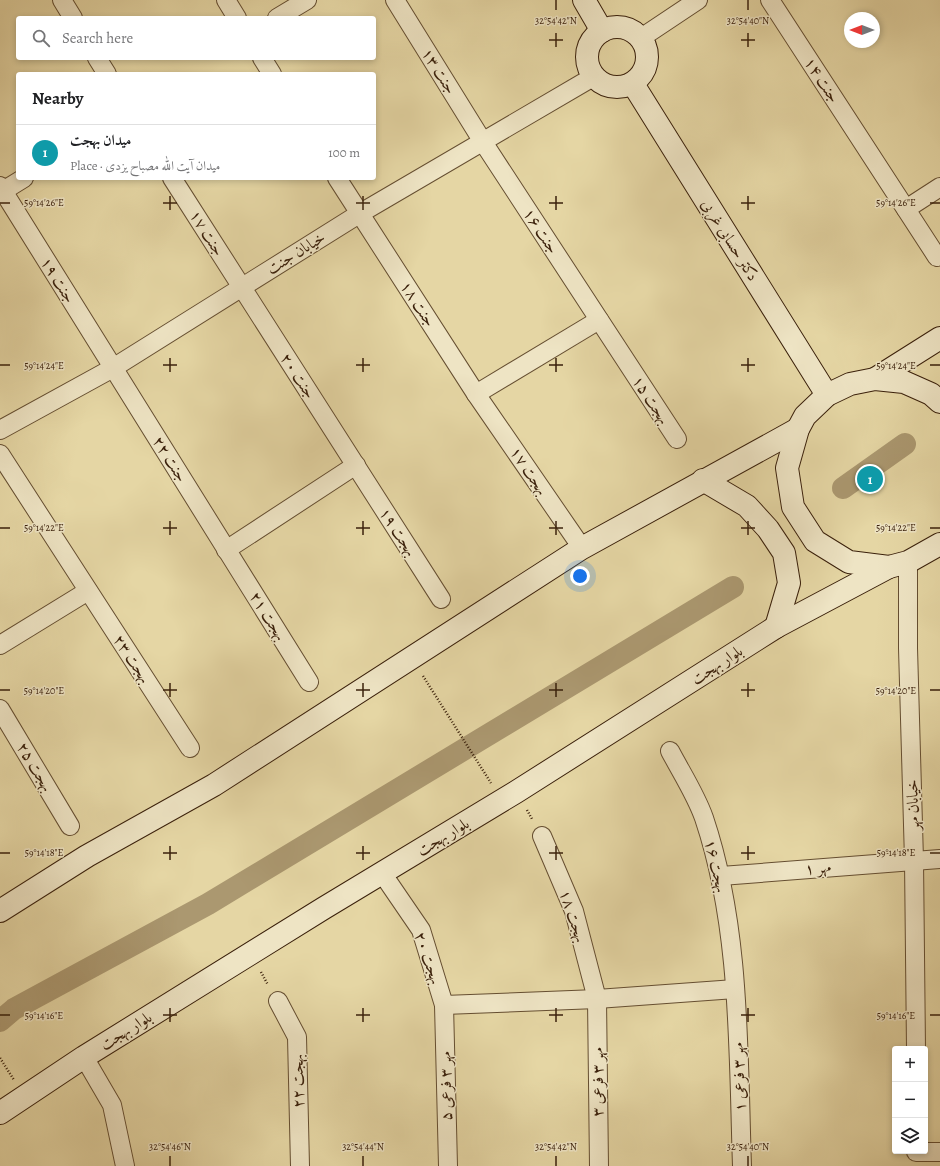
<!DOCTYPE html>
<meta charset="utf-8">
<style>
body{margin:0;font-family:Alegreya,Amiri,serif;background:#f6f6f6;color:#202124}
.controls{position:absolute;right:12px;bottom:12px;display:grid;overflow:hidden;border-radius:4px;box-shadow:0 2px 6px #0003}
.controls button{width:36px;height:36px;display:grid;place-items:center;padding:0;border:0;border-bottom:1px solid #e0e0e0;background:#fff;color:#202124;font:20px sans-serif}
.compass{position:absolute;left:844px;top:12px;width:36px;height:36px;border-radius:50%;background:#fff;box-shadow:0 2px 6px #0003;rotate:270deg}
.you{position:absolute;left:580px;top:576px;width:14px;height:14px;margin:-10px;border:3px solid #fff;border-radius:50%;background:#1a73e8;box-shadow:0 0 0 6px #1a73e833}
.badge{display:grid;place-items:center;width:26px;height:26px;border-radius:50%;background:#0b8043;color:#fff;font-size:13px;font-weight:700}
.pin{position:absolute;translate:-50% -50%;border:2px solid #fff;box-shadow:0 1px 4px #0006}
.list{margin:0;padding:0;list-style:none}
h2{display:flex;justify-content:space-between;align-items:center;height:52px;margin:0;padding:0 16px;font-size:17px}
h2 small{font-size:13px;font-weight:400;color:#757577}
.list li{display:grid;grid-template-columns:26px 1fr auto;gap:12px;align-items:center;box-sizing:border-box;height:56px;padding:0 16px;border-top:1px solid #e0e0e0}
.list b{display:block;font-size:15px;white-space:nowrap}
.list p{margin:0;font-size:13px;white-space:nowrap;color:#757577}
.list em{font-size:13px;font-style:normal;color:#757577}
.icon{flex:none;width:22px;height:22px;fill:none;stroke:currentColor;stroke-width:2;stroke-linecap:round;stroke-linejoin:round}
.map{position:relative;flex:none;width:940px;height:1166px;overflow:hidden}
.search{position:absolute;background:#fff;box-shadow:0 2px 6px #0003;left:16px;top:16px;width:360px;height:44px;display:flex;align-items:center;gap:10px;box-sizing:border-box;padding:0 14px;border-radius:4px;color:#757577;font-size:15px}
.panel{position:absolute;background:#fff;box-shadow:0 2px 6px #0003;left:16px;top:72px;width:360px;height:108px;border-radius:4px}
.map>svg:first-child{display:block}
.lines{fill:none;stroke-linecap:round;stroke-linejoin:round}
.canal{stroke:#ab9870;stroke-width:22}
.street-casing{stroke:#654e31;stroke-width:20}
.secondary-casing{stroke:#3a200b;stroke-width:24}
.path{stroke:#3a200b;stroke-width:2.5;stroke-dasharray:1 2;stroke-linecap:butt}
.street{stroke:#eee4c4;stroke-width:18}
.secondary{stroke:#eee4c4;stroke-width:22}
.ticks{fill:none;stroke:#3a200b;stroke-width:1.5}
.labels{text-anchor:middle;dominant-baseline:central;stroke-width:3;stroke-linejoin:round;paint-order:stroke}
.street-label{font-size:16px;fill:#3a200b;stroke:#eee4c4}
.ticks-label{font-size:10px;text-anchor:middle;fill:#3a200b;stroke:#eee4c4;stroke-width:3;stroke-linejoin:round;paint-order:stroke}
</style>
<div class="map">
<svg width="940" height="1166" viewBox="0 0 940 1166">
<rect width="100%" height="100%" fill="#e5d6a4"/>
<filter id="stains"><feTurbulence type="fractalNoise" baseFrequency=".005" numOctaves="4"/><feColorMatrix values="0 0 0 0 .2 0 0 0 0 .09 0 0 0 0 .02 0 0 0 .5 -.17"/></filter>
<radialGradient id="worn" r=".72"><stop offset=".6" stop-color="#630" stop-opacity="0"/><stop offset="1" stop-color="#630" stop-opacity=".3"/></radialGradient>
<g class="lines">
<g class="canal">
<polyline points="843,488 905,444"/>
<polyline points="0,1021 14,1009 208,904 733,587"/>
</g>
<g class="street-casing">
<g id="street">
<polyline points="62,0 73,18"/>
<polyline points="226,0 237,18"/>
<polyline points="395,0 483,142 677,439"/>
<polyline points="770,0 937,257"/>
<polyline points="277,18 307,0"/>
<polyline points="641,38 698,0"/>
<polyline points="97,58 107,74"/>
<polyline points="262,58 272,74"/>
<polyline points="172,178 441,599"/>
<polyline points="337,178 476,394 582,548"/>
<polyline points="0,186 309,682"/>
<polyline points="3,191 24,178"/>
<polyline points="906,209 940,187"/>
<polyline points="476,394 599,320"/>
<polyline points="0,430 113,368 359,214 593,77"/>
<polyline points="0,454 190,748"/>
<polyline points="226,550 356,465"/>
<polyline points="908,562 908,648 914,860 916,1049"/>
<polyline points="0,645 88,591"/>
<polyline points="0,709 70,826"/>
<path d="M 670,751 C 681,772 696,795 704,818 C 741,928 738,1051 742,1166"/>
<polyline points="542,836 574,911 597,999 599,1166"/>
<polyline points="382,873 421,930 444,1005 448,1166"/>
<polyline points="721,876 940,859"/>
<polyline points="278,1001 297,1037 300,1166"/>
<polyline points="444,1005 597,999 735,989"/>
<polyline points="84,1057 112,1105 125,1166"/>
<polyline points="916,1152 940,1152"/>
</g>
</g>
<g class="secondary-casing">
<g id="secondary">
<polyline points="584,0 602,31"/>
<circle cx="617" cy="57" r="30"/>
<polyline points="633,84 827,395"/>
<polyline points="875,379 940,338"/>
<polyline points="940,402 931,394 904,382 875,379 850,384 827,395 805,416 798,429 787,468 793,507 815,541 849,562 889,567 908,562 940,544"/>
<polyline points="703,480 747,506 768,529 784,553 789,583 776,627"/>
<polyline points="0,911 87,856 214,785 582,548 798,429"/>
<polyline points="0,1113 84,1057 324,908 516,792 776,627 889,567"/>
</g>
</g>
<g class="path">
<polyline points="423,676 491,783"/>
<polyline points="527,810 532,819"/>
<polyline points="261,972 268,985"/>
<polyline points="0,1058 14,1080"/>
</g>
<use href="#street" class="street"/>
<use href="#secondary" class="secondary"/>
</g>
<path class="ticks" d="M 556,0 L 556,10M 748,0 L 748,10M 556,33 L 556,47M 748,33 L 748,47M 549,40 L 563,40M 741,40 L 755,40M 170,196 L 170,210M 363,196 L 363,210M 556,196 L 556,210M 748,196 L 748,210M 0,203 L 10,203M 163,203 L 177,203M 356,203 L 370,203M 549,203 L 563,203M 741,203 L 755,203M 930,203 L 940,203M 170,358 L 170,372M 363,358 L 363,372M 556,358 L 556,372M 748,358 L 748,372M 0,365 L 10,365M 163,365 L 177,365M 356,365 L 370,365M 549,365 L 563,365M 741,365 L 755,365M 930,365 L 940,365M 170,521 L 170,535M 363,521 L 363,535M 556,521 L 556,535M 748,521 L 748,535M 0,528 L 10,528M 163,528 L 177,528M 356,528 L 370,528M 549,528 L 563,528M 741,528 L 755,528M 930,528 L 940,528M 170,683 L 170,697M 363,683 L 363,697M 556,683 L 556,697M 748,683 L 748,697M 0,690 L 10,690M 163,690 L 177,690M 356,690 L 370,690M 549,690 L 563,690M 741,690 L 755,690M 930,690 L 940,690M 170,846 L 170,860M 363,846 L 363,860M 556,846 L 556,860M 748,846 L 748,860M 0,853 L 10,853M 163,853 L 177,853M 356,853 L 370,853M 549,853 L 563,853M 741,853 L 755,853M 930,853 L 940,853M 170,1008 L 170,1022M 363,1008 L 363,1022M 556,1008 L 556,1022M 748,1008 L 748,1022M 0,1015 L 10,1015M 163,1015 L 177,1015M 356,1015 L 370,1015M 549,1015 L 563,1015M 741,1015 L 755,1015M 930,1015 L 940,1015M 170,1156 L 170,1166M 363,1156 L 363,1166M 556,1156 L 556,1166M 748,1156 L 748,1166"/>
<g class="labels">
<g class="street-label">
<text transform="translate(439 71) rotate(58)">جنت ۱۳</text>
<text transform="translate(822 80) rotate(57)">جنت ۱۴</text>
<text transform="translate(541 231) rotate(57)">جنت ۱۶</text>
<text transform="translate(207 233) rotate(58)">جنت ۱۷</text>
<text transform="translate(730 240) rotate(58)">دکتر حسابی غربی</text>
<text transform="translate(296 253) rotate(-32)">خیابان جنت</text>
<text transform="translate(58 280) rotate(58)">جنت ۱۹</text>
<text transform="translate(418 304) rotate(57)">جنت ۱۸</text>
<text transform="translate(298 376) rotate(57)">جنت ۲۰</text>
<text transform="translate(651 400) rotate(57)">بهجت ۱۵</text>
<text transform="translate(170 459) rotate(58)">جنت ۲۲</text>
<text transform="translate(529 471) rotate(56)">بهجت ۱۷</text>
<text transform="translate(398 532) rotate(57)">بهجت ۱۹</text>
<text transform="translate(268 616) rotate(58)">بهجت ۲۱</text>
<text transform="translate(132 659) rotate(57)">بهجت ۲۳</text>
<text transform="translate(717 665) rotate(-33)">بلوار بهجت</text>
<text transform="translate(35 767) rotate(59)">بهجت ۲۵</text>
<text transform="translate(913 805) rotate(-92)">خیابان مهر</text>
<text transform="translate(443 837) rotate(-31)">بلوار بهجت</text>
<text transform="translate(716 866) rotate(77)">بهجت ۱۶</text>
<text transform="translate(818 868) rotate(-5)">مهر ۱</text>
<text transform="translate(573 916) rotate(72)">بهجت ۱۸</text>
<text transform="translate(428 958) rotate(71)">بهجت ۲۰</text>
<text transform="translate(126 1031) rotate(-32)">بلوار بهجت</text>
<text transform="translate(739 1077) rotate(-92)">مهر ۳ فرعی ۱</text>
<text transform="translate(298 1081) rotate(-91)">بهجت ۲۲</text>
<text transform="translate(598 1082) rotate(-90)">مهر ۳ فرعی ۳</text>
<text transform="translate(446 1086) rotate(-91)">مهر ۳ فرعی ۵</text>
</g>
</g>
<g class="ticks-label">
<text x="556" y="24">32°54'42"N</text>
<text x="748" y="24">32°54'40"N</text>
<text x="896" y="206">59°14'26"E</text>
<text x="44" y="206">59°14'26"E</text>
<text x="896" y="369">59°14'24"E</text>
<text x="44" y="369">59°14'24"E</text>
<text x="896" y="531">59°14'22"E</text>
<text x="44" y="531">59°14'22"E</text>
<text x="896" y="694">59°14'20"E</text>
<text x="44" y="694">59°14'20"E</text>
<text x="896" y="856">59°14'18"E</text>
<text x="44" y="856">59°14'18"E</text>
<text x="896" y="1019">59°14'16"E</text>
<text x="44" y="1019">59°14'16"E</text>
<text x="170" y="1150">32°54'46"N</text>
<text x="363" y="1150">32°54'44"N</text>
<text x="556" y="1150">32°54'42"N</text>
<text x="748" y="1150">32°54'40"N</text>
</g>
<rect width="100%" height="100%" filter="url(#stains)"/>
<rect width="100%" height="100%" fill="url(#worn)"/>
</svg>
<div class="controls">
<button>+</button>
<button>−</button>
<button><svg class="icon" aria-label="layers" viewBox="0 0 24 24"><path d="M12 4l9 5-9 5-9-5zM3 14l9 5 9-5"/></svg></button>
</div>
<svg class="compass" viewBox="-18 -18 36 36"><path d="M0-13l5 13h-10z" fill="#e53935"/><path d="M0 13l5-13h-10z" fill="#757577"/></svg>
<div class="you"></div>
<div class="pin badge" style="left:870px;top:479px;background:#0f9aa8">1</div>
<div class="search"><svg class="icon" aria-label="search" viewBox="0 0 24 24"><circle cx="10" cy="10" r="6"/><path d="M15 15l6 6"/></svg>Search here</div>
<section class="panel">
<h2>Nearby<small></small></h2>
<ul class="list">
<li><span class="badge" style="background:#0f9aa8">1</span><div><b>میدان بهجت</b><p>Place · میدان آیت الله مصباح یزدی</p></div><em>100 m</em></li>
</ul>
</section>
</div>
